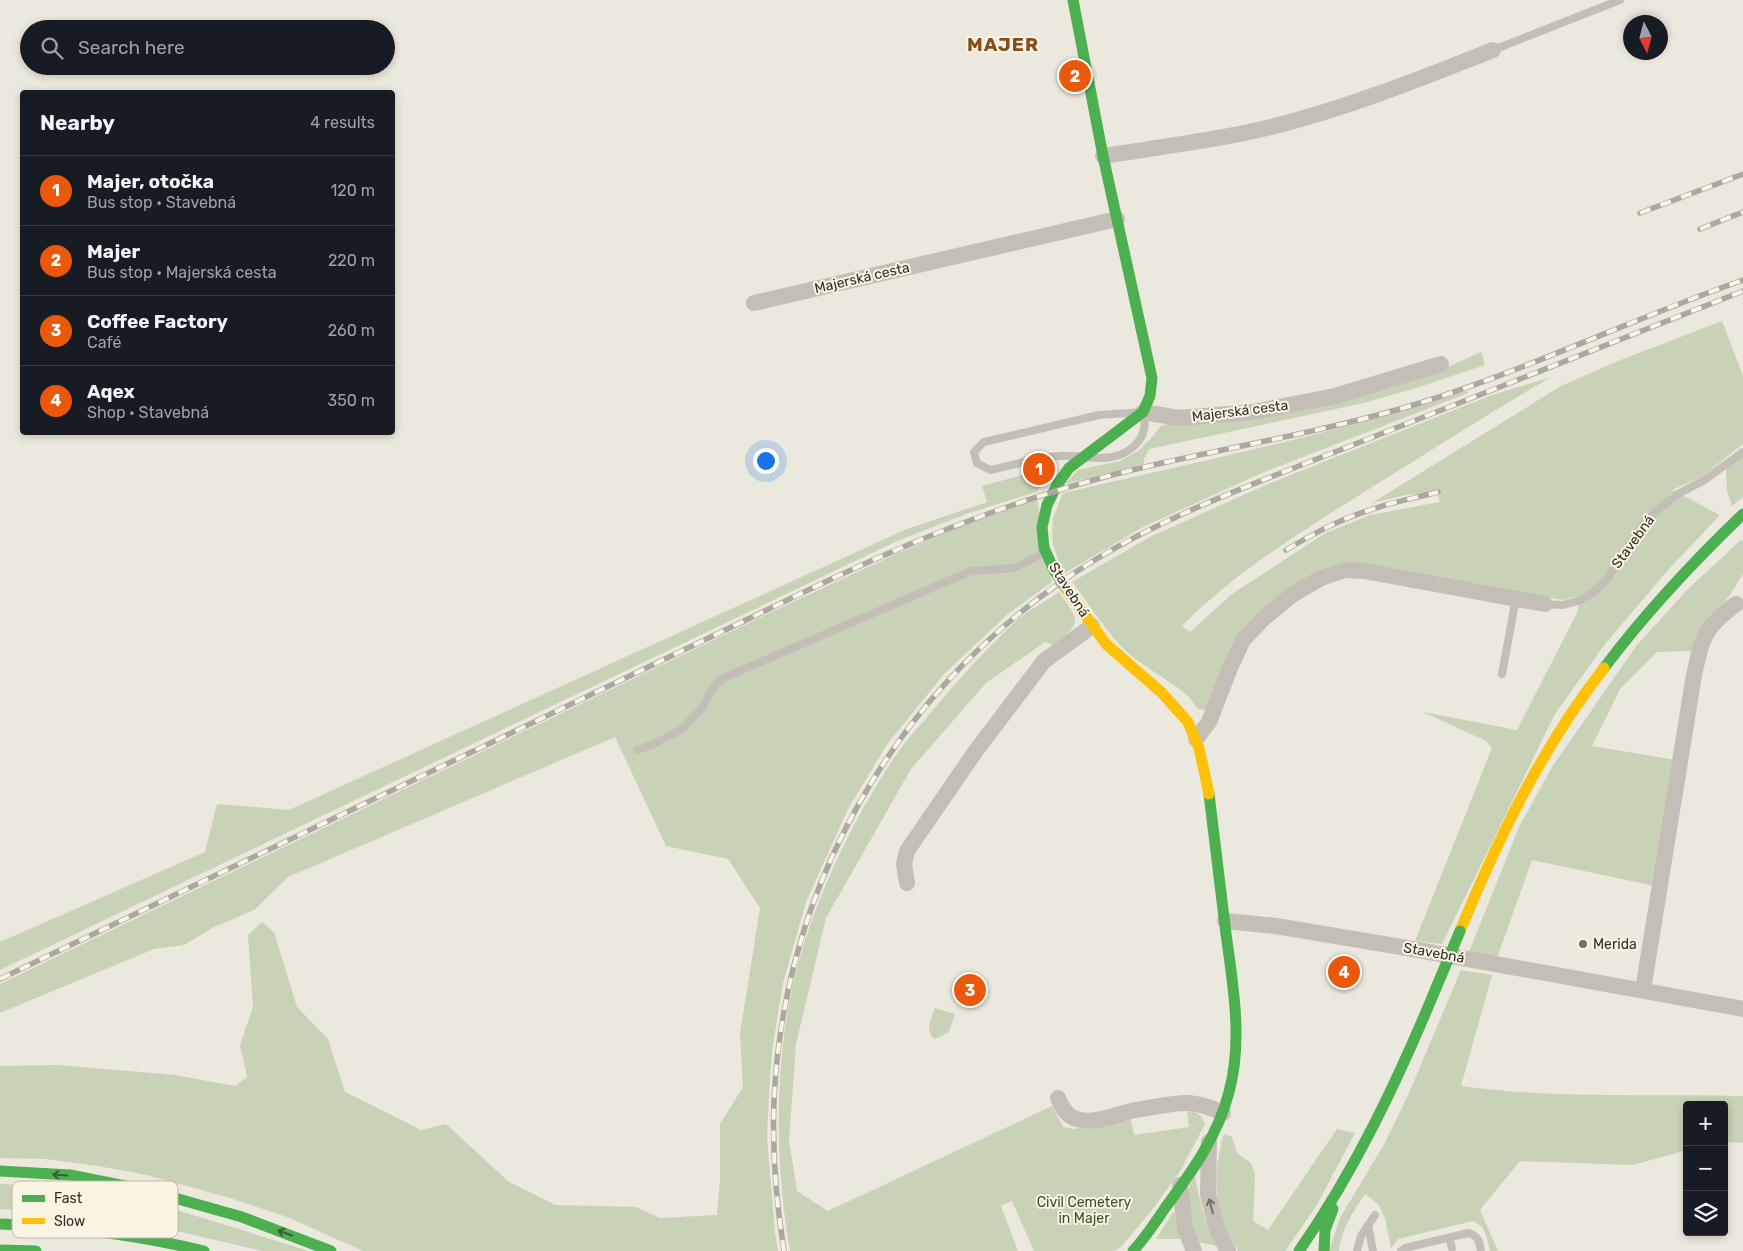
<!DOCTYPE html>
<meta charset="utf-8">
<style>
body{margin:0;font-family:Rubik,sans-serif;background:#242831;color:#f1f3f6}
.controls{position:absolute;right:15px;bottom:15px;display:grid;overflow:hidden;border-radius:5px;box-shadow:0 2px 8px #0003}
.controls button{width:45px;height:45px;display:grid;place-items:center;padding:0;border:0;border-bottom:1px solid #363941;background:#171b24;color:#f1f3f6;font:25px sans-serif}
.compass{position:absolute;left:1623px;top:15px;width:45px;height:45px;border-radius:50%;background:#171b24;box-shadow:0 2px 8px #0003;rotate:174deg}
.you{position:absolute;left:765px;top:460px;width:18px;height:18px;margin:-12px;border:4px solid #fff;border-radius:50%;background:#1a73e8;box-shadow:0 0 0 8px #1a73e833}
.badge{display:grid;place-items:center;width:32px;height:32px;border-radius:50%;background:#ea580c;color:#fff;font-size:16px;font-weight:700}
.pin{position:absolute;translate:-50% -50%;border:2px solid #fff;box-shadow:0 1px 5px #0006}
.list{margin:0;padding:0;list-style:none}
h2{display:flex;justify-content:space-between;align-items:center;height:65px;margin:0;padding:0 20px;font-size:21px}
h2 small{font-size:16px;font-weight:400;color:#9ea1a6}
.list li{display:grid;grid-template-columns:32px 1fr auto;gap:15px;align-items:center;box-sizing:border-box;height:70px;padding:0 20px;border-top:1px solid #363941}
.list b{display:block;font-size:19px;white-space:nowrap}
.list p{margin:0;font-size:16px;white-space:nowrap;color:#9ea1a6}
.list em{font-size:16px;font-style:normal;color:#9ea1a6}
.icon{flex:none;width:28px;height:28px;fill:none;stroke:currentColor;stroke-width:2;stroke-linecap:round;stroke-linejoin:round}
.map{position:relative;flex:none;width:1743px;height:1251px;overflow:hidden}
.search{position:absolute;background:#171b24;box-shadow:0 2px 8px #0003;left:20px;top:20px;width:375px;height:55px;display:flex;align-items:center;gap:12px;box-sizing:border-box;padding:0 18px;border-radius:28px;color:#9ea1a6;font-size:19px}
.panel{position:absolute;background:#171b24;box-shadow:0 2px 8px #0003;left:20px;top:90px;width:375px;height:345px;border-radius:5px}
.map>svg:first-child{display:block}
.green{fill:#c7d2b6}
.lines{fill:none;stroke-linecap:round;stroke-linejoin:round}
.lane{stroke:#c4bfb6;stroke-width:8}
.street{stroke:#c4bfb6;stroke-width:16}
.fast{stroke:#4caf50;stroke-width:11}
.slow{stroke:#ffc107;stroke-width:11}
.rail-casing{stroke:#aba8a1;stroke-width:5.5}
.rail{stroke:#f9f4e3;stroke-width:4;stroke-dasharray:11;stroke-linecap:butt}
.fast-bridge{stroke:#4caf50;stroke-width:11}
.oneway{stroke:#3c5a34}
.oneway2{stroke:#756f66}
.poi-dot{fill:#746e65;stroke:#f9f4e3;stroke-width:2}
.labels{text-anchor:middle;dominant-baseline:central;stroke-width:4;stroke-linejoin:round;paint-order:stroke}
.street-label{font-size:14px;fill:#342d25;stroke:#f9f4e3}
.poi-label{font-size:14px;fill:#342d25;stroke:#f9f4e3;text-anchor:start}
.park-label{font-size:14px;fill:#395228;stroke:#f9f4e3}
.district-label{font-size:19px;font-weight:bold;letter-spacing:1px;fill:#844d1d;stroke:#f9f4e3}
.key{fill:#f9f4e3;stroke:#beb8aa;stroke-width:1}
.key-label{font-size:14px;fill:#342d25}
</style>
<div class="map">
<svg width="1743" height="1251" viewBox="0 0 1743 1251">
<rect width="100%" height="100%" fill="#ebe8dd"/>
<g class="green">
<path d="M 1722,321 L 1743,376 L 1743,444 L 1700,478 L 1672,490 L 1720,515 L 1668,570 L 1605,644 L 1555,714 L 1442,944 L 1415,941 L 1492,748 L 1486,741 L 1423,712 L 1517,730 L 1577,613 L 1581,596 L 1563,600 L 1351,562 L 1318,573 L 1265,611 L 1206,709 C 1196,714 1194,700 1187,695 C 1166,677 1138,665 1119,644 C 1102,625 1088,602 1072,582 L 1150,537 L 1268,484 L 1492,395 L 1551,377 C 1489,413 1430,451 1369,489 C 1304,530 1236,571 1182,626 L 1190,632 L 1232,594 L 1324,534 L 1370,515 L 1440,502 L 1437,492 L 1406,495 L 1372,503 L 1561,386 L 1618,361 Z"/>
<polygon points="1481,352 1485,365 1419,387 1364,403 1149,449 1144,459 1144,464 1065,484 1078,470 1120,461 1138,451 1153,436 1162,425 1315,407 1428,376"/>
<path d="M 1467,391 L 1468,393 L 1264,472 L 1143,527 L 1063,574 L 1052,541 L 1053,518 L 1063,493 C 1199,462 1334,434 1467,391 Z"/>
<polygon points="1743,457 1743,497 1732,506 1727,491 1726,469"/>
<polygon points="1037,471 1043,484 1036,492 966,514 895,542 0,970 0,942 205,852 217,804 289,810 907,529 987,502 982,486"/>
<polygon points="1037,500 1052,582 1009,613 945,673 888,743 848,809 806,902 783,983 772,1051 769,1092 767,1137 775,1233 778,1251 363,1251 287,1217 230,1198 147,1175 98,1166 46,1159 0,1158 0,1066 59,1065 175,1075 235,1086 247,1077 240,1045 253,1007 248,935 262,922 274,932 297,1007 328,1039 345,1092 421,1130 446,1124 509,1182 555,1205 636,1207 660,1218 717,1215 720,1180 720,1124 743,1087 740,1034 760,908 728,859 666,846 615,737 288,877 254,910 214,927 184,945 154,949 0,1013 0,984 780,608 898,553 969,523"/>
<polygon points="1741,540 1743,542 1743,574 1730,595 1709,621 1693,651 1657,652 1620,689 1592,746 1676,760 1655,886 1532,860 1497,958 1469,952 1519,827 1552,767 1637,645 1687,590"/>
<path d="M 1059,592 C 1079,620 1084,622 1053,645 L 1045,642 L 986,683 L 911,769 L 826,918 L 796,1044 L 789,1140 L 797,1191 L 828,1211 L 1052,1106 L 1063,1127 L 1074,1129 L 1130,1117 L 1134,1135 L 1189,1127 L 1187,1111 C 1197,1112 1202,1114 1205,1124 L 1182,1168 L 1155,1206 L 1122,1246 L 1115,1251 L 1034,1251 L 1012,1201 L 1001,1206 L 1018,1251 L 790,1251 C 775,1165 774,1070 793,984 C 811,906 853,817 899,751 C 907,739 918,728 928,716 C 955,683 984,651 1015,622 C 1028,610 1045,602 1059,592 Z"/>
<path d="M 1461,970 L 1492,975 L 1461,1086 C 1554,1099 1649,1094 1743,1096 L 1743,1143 L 1724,1142 L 1724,1105 L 1687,1105 L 1687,1150 L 1633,1165 L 1520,1161 L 1480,1210 L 1498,1251 L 1490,1251 C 1487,1238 1486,1226 1473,1221 L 1398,1239 L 1391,1248 L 1385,1218 L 1378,1204 L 1365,1194 C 1353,1212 1341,1229 1339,1251 L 1329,1251 L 1340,1218 L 1386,1141 L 1409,1093 Z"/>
<path d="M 935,1008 L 955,1014 L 949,1032 L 935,1039 C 924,1031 931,1019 935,1008 Z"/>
<path d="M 1337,1129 L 1355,1133 L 1315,1208 L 1285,1251 L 1238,1251 C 1233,1242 1226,1233 1222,1223 C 1213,1198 1216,1159 1224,1134 L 1232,1137 L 1237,1153 L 1251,1163 L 1255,1175 L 1253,1221 L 1268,1230 Z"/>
<path d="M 1195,1176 C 1199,1201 1206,1223 1217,1246 L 1199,1242 C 1196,1236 1192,1229 1190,1223 C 1187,1210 1185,1186 1195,1176 Z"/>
<polygon points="0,1184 77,1188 135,1197 309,1251 262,1251 177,1231 80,1214 0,1209"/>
<polygon points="1174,1211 1182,1239 1156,1239"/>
</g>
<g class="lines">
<g class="lane">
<polyline points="1493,50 1620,0"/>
<path d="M 1143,412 C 1151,440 1127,458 1101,458 C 1087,458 1072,455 1058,456 C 1037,457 1011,466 990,470 L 977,463 L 974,452 L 984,442 L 1099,415 Z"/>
<polyline points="1545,604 1563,605 1578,601 1593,593 1607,579 1640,528 1653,514 1678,494 1703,481 1743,452"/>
<polyline points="1502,674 1516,598"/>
<polyline points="637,750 654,744 682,729 702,708 711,691 721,679 971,571 1014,568 1044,553"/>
<polyline points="1368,1225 1373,1251"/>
<polyline points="1449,1238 1452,1248"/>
<polyline points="1357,1251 1361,1236 1375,1215"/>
<path d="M 1401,1251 L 1405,1248 L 1468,1233 C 1479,1236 1479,1241 1481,1251"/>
</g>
<g class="street">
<path d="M 1103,156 C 1160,147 1219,140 1275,126 C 1350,107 1422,78 1493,50"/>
<polyline points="754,303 1117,219"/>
<polyline points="1143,412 1179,418 1253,412 1335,396 1441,364"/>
<polyline points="1196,739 1209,722 1230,668 1243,640 1264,618 1292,595 1321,578 1345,570 1364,571 1545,604"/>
<polyline points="907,883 904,864 907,851 975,752 1044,661 1092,626"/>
<polyline points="1225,921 1276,926 1407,948 1743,1009"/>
<path d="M 1643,990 L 1694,675 C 1703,636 1703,629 1736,604"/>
<path d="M 1058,1098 C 1061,1106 1065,1114 1074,1118 C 1092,1126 1117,1114 1135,1110 C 1150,1108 1175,1102 1189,1103 C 1202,1104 1212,1108 1223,1113"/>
<polyline points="1209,1142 1208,1195 1218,1232 1228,1251"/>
<polyline points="1180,1185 1185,1228 1194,1251"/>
</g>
<g class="fast">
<polyline points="1067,590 1054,570 1044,548 1042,527 1047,505 1057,485 1069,468 1143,412 1150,396 1152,378 1103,156 1073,0"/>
<path d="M 1604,668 C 1646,612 1693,562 1743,514"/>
<polyline points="0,1171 70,1175 150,1191 242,1217 331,1251"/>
<path d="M 0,1224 C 69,1226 137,1235 204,1251"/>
<polyline points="0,1250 36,1251"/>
<path d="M 1133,1251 C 1145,1238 1155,1223 1165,1208 C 1191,1173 1218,1136 1229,1092 C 1243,1041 1233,985 1226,934 C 1220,887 1215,840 1209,794"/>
<path d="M 1299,1251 C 1356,1169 1398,1080 1436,988"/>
<polyline points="1324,1251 1325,1230 1333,1209"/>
</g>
<g class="slow">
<polyline points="1067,590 1106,644 1162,693 1188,722 1199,748 1209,794"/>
<path d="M 1460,931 C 1499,837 1541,749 1604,668"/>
</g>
<g class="rail-casing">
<g id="rail">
<polyline points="1640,213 1743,174"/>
<polyline points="1700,229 1743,212"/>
<path d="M 1286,550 C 1313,534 1340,519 1370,510 C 1392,502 1415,498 1438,492"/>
<path d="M 0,979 L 825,582 C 918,538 1013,501 1112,475 C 1214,449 1319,434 1420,403 C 1530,369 1634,318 1743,280"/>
<path d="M 784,1251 C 776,1201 772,1151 774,1100 C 784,891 889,702 1061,582 C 1152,518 1260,482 1363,441 C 1489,391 1616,341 1743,291"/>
</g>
</g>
<use href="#rail" class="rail"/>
<polyline class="fast-bridge" points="1436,988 1460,931"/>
</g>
<defs><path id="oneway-shaft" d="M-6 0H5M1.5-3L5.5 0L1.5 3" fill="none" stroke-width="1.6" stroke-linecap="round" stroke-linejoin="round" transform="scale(1.25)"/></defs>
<g class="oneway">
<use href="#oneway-shaft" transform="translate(60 1175) rotate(-176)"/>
<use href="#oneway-shaft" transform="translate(285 1233) rotate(-159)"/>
</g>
<use class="oneway2" href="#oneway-shaft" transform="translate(1211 1206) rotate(-105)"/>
<circle class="poi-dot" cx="1583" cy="944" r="5"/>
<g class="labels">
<g class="street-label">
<text transform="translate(862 278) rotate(-13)">Majerská cesta</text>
<text transform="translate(1240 411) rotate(-7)">Majerská cesta</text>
<text transform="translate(1633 542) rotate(-54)">Stavebná</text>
<text transform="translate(1069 590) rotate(57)">Stavebná</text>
<text transform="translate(1434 953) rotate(10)">Stavebná</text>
</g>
<g class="poi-label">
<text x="1593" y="944">Merida</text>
</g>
<g class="park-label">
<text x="1084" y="1202">Civil Cemetery<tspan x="1084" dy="16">in Majer</tspan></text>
</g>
<g class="district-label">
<text x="1003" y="44">MAJER</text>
</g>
</g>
<rect x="12" y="1181" width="166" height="57" rx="8" class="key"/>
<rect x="22" y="1195" width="23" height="7" fill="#4caf50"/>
<rect x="22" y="1218" width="23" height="6" fill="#ffc107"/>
<g class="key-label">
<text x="54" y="1203">Fast</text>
<text x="54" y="1226">Slow</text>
</g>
</svg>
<div class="controls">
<button>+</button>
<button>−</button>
<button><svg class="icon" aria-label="layers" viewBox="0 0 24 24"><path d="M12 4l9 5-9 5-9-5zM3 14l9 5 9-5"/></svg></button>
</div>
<svg class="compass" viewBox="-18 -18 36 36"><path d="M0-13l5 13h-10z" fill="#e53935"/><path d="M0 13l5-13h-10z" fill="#9ea1a6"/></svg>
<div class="you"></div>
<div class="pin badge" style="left:1039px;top:469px">1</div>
<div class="pin badge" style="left:1075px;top:76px">2</div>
<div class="pin badge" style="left:970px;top:990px">3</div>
<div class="pin badge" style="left:1344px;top:972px">4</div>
<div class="search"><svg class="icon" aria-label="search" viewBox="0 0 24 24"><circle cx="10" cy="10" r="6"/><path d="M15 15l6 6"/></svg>Search here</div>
<section class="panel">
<h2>Nearby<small>4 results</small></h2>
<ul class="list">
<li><span class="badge">1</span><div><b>Majer, otočka</b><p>Bus stop · Stavebná</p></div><em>120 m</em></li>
<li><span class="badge">2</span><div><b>Majer</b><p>Bus stop · Majerská cesta</p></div><em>220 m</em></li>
<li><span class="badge">3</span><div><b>Coffee Factory</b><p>Café</p></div><em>260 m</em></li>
<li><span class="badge">4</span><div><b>Aqex</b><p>Shop · Stavebná</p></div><em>350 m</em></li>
</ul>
</section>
</div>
